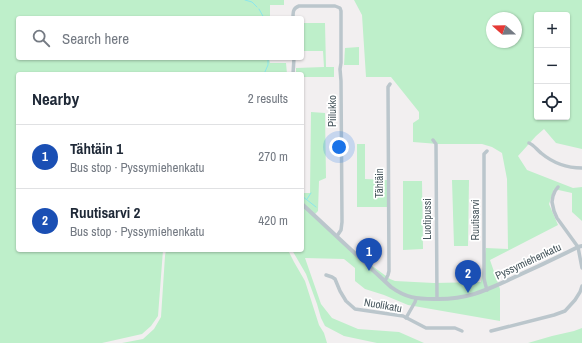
<!DOCTYPE html>
<meta charset="utf-8">
<style>
body{margin:0;font-family:"Archivo Narrow",sans-serif;background:#f6f6f7;color:#1f2937}
.controls{position:absolute;right:12px;top:12px;display:grid;overflow:hidden;border-radius:4px;box-shadow:0 1px 3px #0004}
.controls button{width:36px;height:36px;display:grid;place-items:center;padding:0;border:0;border-bottom:1px solid #e0e1e3;background:#fff;color:#1f2937;font:20px sans-serif}
.compass{position:absolute;left:486px;top:12px;width:36px;height:36px;border-radius:50%;background:#fff;box-shadow:0 1px 3px #0004;rotate:290deg}
.you{position:absolute;left:339px;top:147px;width:14px;height:14px;margin:-10px;border:3px solid #fff;border-radius:50%;background:#1a73e8;box-shadow:0 0 0 6px #1a73e833}
.badge{display:grid;place-items:center;width:26px;height:26px;border-radius:50%;background:#d93025;color:#fff;font-size:13px;font-weight:700}
.pin{position:absolute;translate:-50% -33px;filter:drop-shadow(0 1px 2px #0008)}
.pin::after{content:'';position:absolute;top:21px;width:14px;height:12px;background:inherit;clip-path:polygon(0 0,100% 0,50% 100%)}
.list{margin:0;padding:0;list-style:none}
h2{display:flex;justify-content:space-between;align-items:center;height:52px;margin:0;padding:0 16px;font-size:17px}
h2 small{font-size:13px;font-weight:400;color:#747a83}
.list li{display:grid;grid-template-columns:26px 1fr auto;gap:12px;align-items:center;box-sizing:border-box;height:64px;padding:0 16px;border-top:1px solid #e0e1e3}
.list b{display:block;font-size:15px;white-space:nowrap}
.list p{margin:0;font-size:13px;white-space:nowrap;color:#747a83}
.list em{font-size:13px;font-style:normal;color:#747a83}
.icon{flex:none;width:22px;height:22px;fill:none;stroke:currentColor;stroke-width:2;stroke-linecap:round;stroke-linejoin:round}
.map{position:relative;flex:none;width:582px;height:343px;overflow:hidden}
.search{position:absolute;background:#fff;box-shadow:0 1px 3px #0004;left:16px;top:16px;width:288px;height:44px;display:flex;align-items:center;gap:10px;box-sizing:border-box;padding:0 14px;border-radius:4px;color:#747a83;font-size:15px}
.panel{position:absolute;background:#fff;box-shadow:0 1px 3px #0004;left:16px;top:72px;width:288px;height:180px;border-radius:4px}
.map>svg:first-child{display:block}
.green{fill:#beefca;fill-rule:evenodd}
.lines{fill:none;stroke-linecap:round;stroke-linejoin:round}
.stream{stroke:#8be6ec;stroke-width:1}
.minor{stroke:#bbc6cc;stroke-width:3.5}
.tertiary{stroke:#bbc6cc;stroke-width:4}
.labels{text-anchor:middle;dominant-baseline:central;stroke-width:3.5;stroke-linejoin:round;paint-order:stroke}
.street-label{font-size:11px;fill:#47565d;stroke:#fff}
</style>
<div class="map">
<svg width="582" height="343" viewBox="0 0 582 343">
<rect width="100%" height="100%" fill="#f2eff0"/>
<g class="green">
<polygon points="0,0 284,0 284,5 270,5 270,18 18,18 18,58 269,58 270,63 286,63 287,74 18,74 18,250 163,250 158,316 151,326 142,334 102,343 0,343"/>
<path d="M 354,0 L 582,0 L 582,149 L 556,143 L 544,129 L 536,136 L 518,156 L 527,170 L 573,188 L 582,187 L 582,221 L 572,212 L 572,193 L 554,189 L 549,204 L 558,225 L 490,260 L 500,289 L 500,321 L 408,305 L 384,295 L 365,289 L 355,281 L 355,268 L 344,259 L 305,258 L 321,304 L 332,318 L 358,329 L 399,332 L 424,343 L 377,343 L 344,336 L 325,326 L 321,318 L 317,304 L 306,274 L 292,250 L 302,250 L 302,193 L 310,193 L 311,112 L 325,113 L 326,178 L 319,181 L 318,211 L 313,216 L 344,245 L 390,279 L 395,281 L 434,283 L 481,282 L 486,248 L 508,249 L 507,179 L 502,153 L 492,147 L 482,144 L 438,144 L 413,142 L 413,123 L 419,119 L 419,112 L 391,77 L 366,77 L 362,15 ZM 537,15 L 567,15 L 567,117 L 537,117 ZM 492,18 L 516,18 L 516,42 L 492,42 Z"/>
<polygon points="302,23 325,23 326,67 334,67 334,77 302,77 302,74 296,74 296,68 324,67 323,51 302,51"/>
<polygon points="359,47 359,65 344,65 345,48"/>
<polygon points="357,144 365,144 365,179 387,180 388,207 357,207"/>
<polygon points="452,180 469,180 468,246 454,246"/>
<polygon points="403,181 422,181 423,249 403,250"/>
<polygon points="166,250 288,250 294,262 305,281 319,325 324,333 327,343 122,343 143,339 154,329 161,317 165,256"/>
<polygon points="582,328 582,343 528,343 552,336 574,331"/>
</g>
<g class="lines">
<g class="stream">
<polyline points="245,0 252,2 257,7"/>
<polyline points="259,9 264,18"/>
<polyline points="264,74 268,65 268,58"/>
<polyline points="302,196 316,207"/>
<polyline points="307,199 311,193"/>
</g>
<g class="minor">
<path d="M 293,18 C 293,12 293,8 299,6 L 335,6 L 340,8 L 341,11 L 341,63 L 340,69 L 341,81 L 342,222 L 341,230 L 337,236"/>
<polyline points="293,74 294,58"/>
<polyline points="433,140 436,144 437,299"/>
<path d="M 529,143 C 534,145 537,150 541,153 C 553,163 567,168 582,168"/>
<polyline points="487,151 484,154 484,278 485,283 487,290"/>
<polyline points="558,187 555,191 553,196 552,202 554,211 557,218 578,247 582,268"/>
<polyline points="326,275 332,277 335,279 340,291 346,301 355,309 403,316 426,328 455,328 462,331"/>
<polyline points="385,281 388,275 389,271 388,87 390,84"/>
<polyline points="406,318 415,302 416,299"/>
<polyline points="491,331 554,315 565,311 575,300 580,292 582,286"/>
</g>
<path class="tertiary" d="M 302,204 L 391,287 C 406,298 417,299 434,299 C 468,300 487,290 517,276 C 537,267 558,257 578,247 L 582,246"/>
</g>
<g class="labels">
<g class="street-label">
<text transform="translate(332 111) rotate(-90)">Piilukko</text>
<text transform="translate(379 183) rotate(-90)">Tähtäin</text>
<text transform="translate(427 219) rotate(-90)">Luotipussi</text>
<text transform="translate(475 220) rotate(-90)">Ruutisarvi</text>
<text transform="translate(528 261) rotate(-25)">Pyssymiehenkatu</text>
<text transform="translate(383 305) rotate(10)">Nuolikatu</text>
</g>
</g>
</svg>
<div class="controls">
<button>+</button>
<button>−</button>
<button><svg class="icon" aria-label="locate" viewBox="0 0 24 24"><circle cx="12" cy="12" r="6"/><path d="M12 2v4M12 18v4M2 12h4M18 12h4"/></svg></button>
</div>
<svg class="compass" viewBox="-18 -18 36 36"><path d="M0-13l5 13h-10z" fill="#e53935"/><path d="M0 13l5-13h-10z" fill="#747a83"/></svg>
<div class="you"></div>
<div class="pin badge" style="left:369px;top:271px;background:#1a4fb4">1</div>
<div class="pin badge" style="left:468px;top:293px;background:#1a4fb4">2</div>
<div class="search"><svg class="icon" aria-label="search" viewBox="0 0 24 24"><circle cx="10" cy="10" r="6"/><path d="M15 15l6 6"/></svg>Search here</div>
<section class="panel">
<h2>Nearby<small>2 results</small></h2>
<ul class="list">
<li><span class="badge" style="background:#1a4fb4">1</span><div><b>Tähtäin 1</b><p>Bus stop · Pyssymiehenkatu</p></div><em>270 m</em></li>
<li><span class="badge" style="background:#1a4fb4">2</span><div><b>Ruutisarvi 2</b><p>Bus stop · Pyssymiehenkatu</p></div><em>420 m</em></li>
</ul>
</section>
</div>
